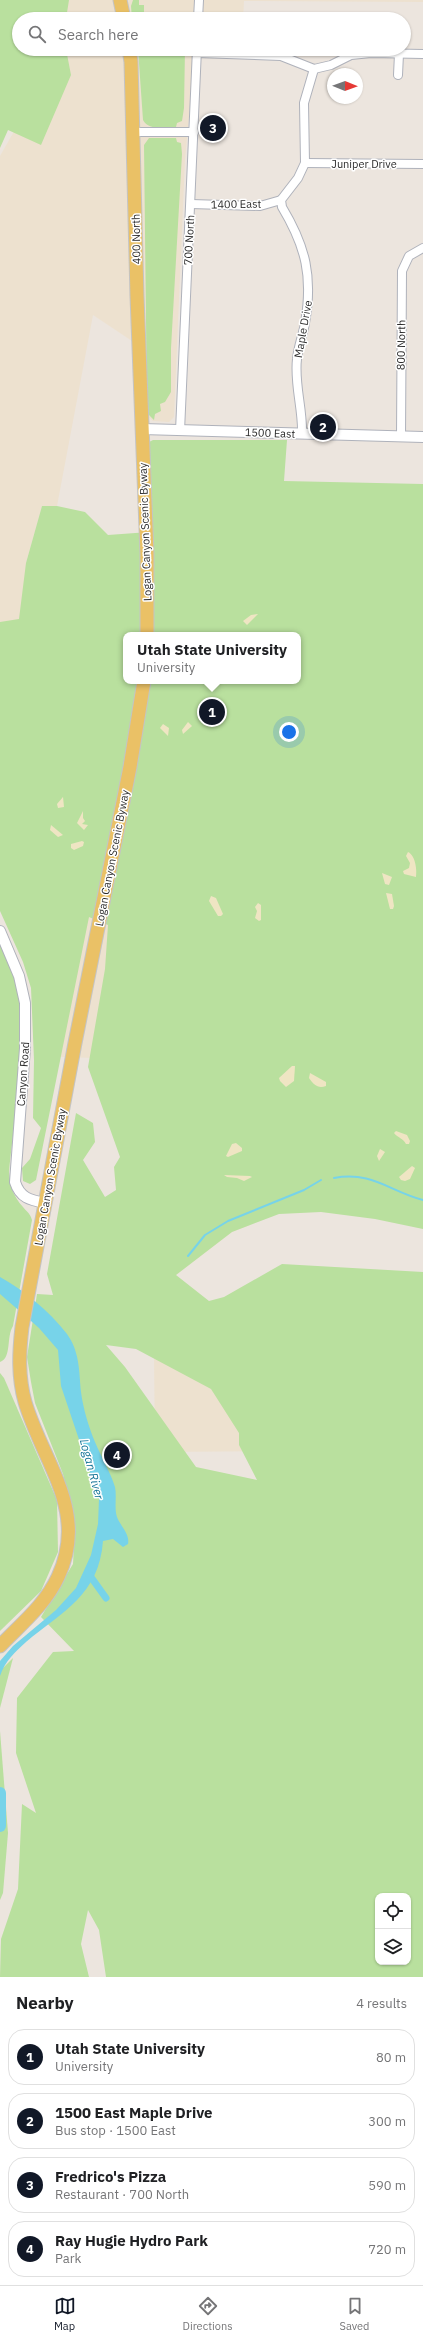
<!DOCTYPE html>
<meta charset="utf-8">
<style>
body{margin:0;font-family:"IBM Plex Sans",sans-serif;background:#f2f2f2;color:#202124}
.controls{position:absolute;right:12px;bottom:12px;display:grid;overflow:hidden;border-radius:8px;box-shadow:0 1px 3px #0004}
.controls button{width:36px;height:36px;display:grid;place-items:center;padding:0;border:0;border-bottom:1px solid #e0e0e0;background:#fff;color:#202124;font:20px sans-serif}
.compass{position:absolute;left:327px;top:68px;width:36px;height:36px;border-radius:50%;background:#fff;box-shadow:0 1px 3px #0004;rotate:91deg}
.you{position:absolute;left:289px;top:732px;width:14px;height:14px;margin:-10px;border:3px solid #fff;border-radius:50%;background:#1a73e8;box-shadow:0 0 0 6px #1a73e833}
.badge{display:grid;place-items:center;width:26px;height:26px;border-radius:50%;background:#111827;color:#fff;font-size:13px;font-weight:700}
.pin{position:absolute;translate:-50% -50%;border:2px solid #fff;box-shadow:0 1px 4px #0006}
.popup{position:absolute;left:123px;top:632px;width:178px;height:52px;box-sizing:border-box;display:grid;place-content:center;border-radius:8px;background:#fff;filter:drop-shadow(0 1px 3px #0005);font-size:13px;white-space:nowrap;color:#757577}
.popup b{font-size:15px;color:#202124}
.popup::after{content:'';position:absolute;left:50%;top:100%;margin-left:-8px;border:8px solid transparent;border-top-color:#fff}
.list{margin:0;padding:0;list-style:none}
h2{display:flex;justify-content:space-between;align-items:center;height:52px;margin:0;padding:0 16px;font-size:17px}
h2 small{font-size:13px;font-weight:400;color:#757577}
.list li{display:grid;grid-template-columns:26px 1fr auto;gap:12px;align-items:center;box-sizing:border-box;height:56px;margin:0 8px 8px;padding:0 8px;border:1px solid #e0e0e0;border-radius:16px}
.list b{display:block;font-size:15px;white-space:nowrap}
.list p{margin:0;font-size:13px;white-space:nowrap;color:#757577}
.list em{font-size:13px;font-style:normal;color:#757577}
.icon{flex:none;width:22px;height:22px;fill:none;stroke:currentColor;stroke-width:2;stroke-linecap:round;stroke-linejoin:round}
.map{position:relative;flex:none;width:423px;height:1977px;overflow:hidden}
.search{position:absolute;background:#fff;box-shadow:0 1px 3px #0004;left:12px;right:12px;top:12px;height:44px;display:flex;align-items:center;gap:10px;box-sizing:border-box;padding:0 14px;border-radius:22px;color:#757577;font-size:15px}
.sheet{height:308px;background:#fff}
nav{display:flex;justify-content:space-around;align-items:center;box-sizing:border-box;height:56px;border-top:1px solid #e0e0e0;background:#fff;font-size:11px;color:#757577}
nav a{display:grid;justify-items:center;gap:2px}
nav .on{color:#111827}
.map>svg:first-child{display:block}
.education{fill:#ede1cf;fill-rule:evenodd}
.green{fill:#b9e09e;fill-rule:evenodd}
.sand{fill:#efe5c3}
.water{fill:#77d3e9}
.lines{fill:none;stroke-linecap:round;stroke-linejoin:round}
.stream{stroke:#77d3e9;stroke-width:2}
.canal{stroke:#77d3e9;stroke-width:7}
.river{stroke:#77d3e9;stroke-width:12}
.minor-casing{stroke:#afb2bb;stroke-width:10}
.tertiary-casing{stroke:#afb2bb;stroke-width:12}
.primary-casing{stroke:#c4c4c4;stroke-width:15}
.minor{stroke:#fff;stroke-width:8}
.tertiary{stroke:#fff;stroke-width:10}
.primary{stroke:#eac166;stroke-width:13}
.labels{text-anchor:middle;dominant-baseline:central;stroke-width:3;stroke-linejoin:round;paint-order:stroke}
.street-label{font-size:11px;fill:#2b2b2b;stroke:#fff}
.water-label{font-size:12px;font-style:italic;fill:#147496;stroke:#fff}
</style>
<div class="map">
<svg width="423" height="1977" viewBox="0 0 423 1977">
<rect width="100%" height="100%" fill="#ece5de"/>
<g class="education">
<polygon points="61,0 423,0 423,2 244,1 243,19 66,19"/>
<path d="M 61,49 L 193,49 L 191,95 L 185,160 L 174,417 L 169,422 L 153,421 L 147,416 L 144,349 L 93,315 L 57,506 L 42,506 L 26,563 L 423,636 L 250,1225 L 232,1232 L 176,1275 L 191,1318 L 423,1450 L 155,1452 L 151,1060 L 36,1056 L 20,789 L 0,788 L 0,156 ZM 126,635 L 298,635 L 298,681 L 126,681 Z"/>
</g>
<g class="green">
<polygon points="0,0 69,0 66,19 19,19 19,49 66,49 71,75 41,145 8,130 0,148"/>
<polygon points="133,0 139,0 139,5 144,5 144,19 132,19 131,6"/>
<path d="M 138,49 L 185,49 L 184,108 L 182,121 L 177,123 L 176,127 C 165,127 149,131 143,120 Z"/>
<polygon points="149,138 176,138 177,142 181,143 182,154 171,348 171,392 165,402 160,404 161,411 155,414 154,420 149,415 147,405 144,145"/>
<path d="M 153,440 L 287,440 L 284,481 L 423,484 L 423,1229 L 375,1219 L 321,1212 L 279,1214 L 232,1232 L 176,1275 L 209,1301 L 224,1297 L 282,1264 L 423,1272 L 423,1977 L 106,1977 L 99,1930 L 88,1910 L 81,1944 L 89,1977 L 0,1977 L 1,1939 L 18,1889 L 22,1804 L 36,1813 L 16,1753 L 17,1698 L 53,1652 L 74,1651 L 41,1617 L 73,1564 L 75,1528 L 63,1474 L 35,1403 L 31,1382 L 27,1357 L 37,1294 L 53,1295 L 47,1274 L 76,1113 L 93,1123 L 95,1142 L 83,1160 L 105,1197 L 116,1190 L 114,1167 L 120,1157 L 88,1067 L 105,969 L 108,925 L 89,917 L 36,1180 L 30,1184 L 23,1181 L 22,1168 L 30,1159 L 41,1128 L 33,1118 L 34,1060 L 31,988 L 23,962 L 0,911 L 0,622 L 19,619 L 26,563 L 42,506 L 57,506 L 85,512 L 108,535 L 149,532 L 149,442 ZM 126,635 L 298,635 L 298,681 L 126,681 ZM 106,1345 L 136,1349 L 211,1389 L 239,1433 L 239,1445 L 257,1480 L 196,1467 L 125,1367 ZM 378,1896 L 408,1896 L 408,1962 L 378,1962 Z"/>
<path d="M 0,938 C 6,953 13,968 17,984 C 29,1034 14,1119 9,1172 C 10,1186 13,1196 23,1207 C 27,1212 30,1213 32,1220 L 13,1326 C 6,1337 12,1358 0,1362 Z"/>
<polygon points="0,1373 4,1378 57,1500 58,1552 41,1591 0,1631"/>
<polygon points="13,1658 0,1708 0,1671"/>
<polygon points="0,1731 8,1833 3,1893 0,1900"/>
</g>
<g class="sand">
<polygon points="258,614 247,625 243,621 251,615"/>
<polygon points="188,722 192,726 183,734 182,730"/>
<polygon points="163,724 169,728 168,736 160,728"/>
<polygon points="63,797 64,807 58,808 57,804"/>
<polygon points="83,811 83,818 85,821 82,824 88,825 84,830 77,823"/>
<polygon points="51,825 63,835 58,837 50,830"/>
<polygon points="82,841 84,842 83,846 74,850 71,848 71,844"/>
<path d="M 408,852 C 416,856 417,871 416,877 L 404,874 L 403,871 L 409,868 L 410,863 L 406,856 Z"/>
<polygon points="382,873 392,877 389,885 385,884"/>
<polygon points="386,893 392,894 394,906 393,909 390,909"/>
<polygon points="211,896 216,898 223,914 221,916 218,916 209,901"/>
<polygon points="258,903 261,905 261,920 259,921 255,918 257,911 255,907"/>
<polygon points="292,1066 295,1066 294,1081 286,1087 280,1081 279,1078"/>
<path d="M 310,1073 L 326,1082 L 326,1086 C 318,1089 314,1085 309,1078 Z"/>
<path d="M 396,1131 L 407,1135 L 410,1141 L 409,1144 L 406,1144 C 403,1138 398,1138 394,1133 Z"/>
<polygon points="236,1143 242,1148 242,1151 228,1157 226,1156 232,1144"/>
<polygon points="380,1149 385,1152 379,1161 377,1156"/>
<polygon points="412,1166 415,1168 410,1179 405,1181 401,1180 399,1177"/>
<polygon points="224,1175 250,1176 252,1177 244,1181 237,1178 227,1177"/>
</g>
<path class="water" d="M 0,1277 C 25,1291 49,1311 67,1334 C 80,1352 79,1372 81,1392 C 83,1408 89,1428 95,1442 C 101,1457 110,1471 115,1487 C 117,1496 114,1508 117,1517 C 121,1527 130,1534 128,1544 L 123,1547 L 113,1539 L 103,1541 C 99,1595 63,1611 26,1642 C 15,1652 5,1661 0,1676 L 0,1661 L 13,1646 L 56,1610 L 76,1588 L 91,1555 L 98,1524 L 99,1499 L 61,1386 L 58,1350 L 39,1328 L 0,1294 Z"/>
<g class="lines">
<g class="stream">
<path d="M 334,1178 C 372,1171 389,1191 423,1200"/>
<polyline points="188,1256 205,1235 228,1221 304,1190 321,1180"/>
</g>
<polyline class="canal" points="88,1573 106,1598"/>
<polyline class="river" points="0,1793 0,1826"/>
<g class="minor-casing">
<g id="minor">
<polyline points="198,19 199,0"/>
<polyline points="197,53 281,56 314,69 331,65 351,55 371,53 423,54"/>
<polyline points="398,75 399,54"/>
<polyline points="133,132 194,132"/>
<polyline points="305,163 423,164"/>
<polyline points="191,204 260,206 281,200"/>
<polyline points="180,431 197,49"/>
<path d="M 302,434 C 303,409 294,384 297,359 C 298,347 303,335 305,323 C 313,277 306,247 282,207 L 281,200 L 298,178 L 305,163 L 304,103 L 314,69"/>
<polyline points="401,437 402,271 409,256 423,248"/>
</g>
</g>
<g class="tertiary-casing">
<g id="tertiary">
<polyline points="142,429 423,437"/>
<path d="M 0,931 L 19,976 L 25,1003 L 25,1048 L 15,1182 C 20,1198 30,1200 45,1203"/>
</g>
</g>
<g class="primary-casing">
<g id="primary">
<polyline points="120,0 124,19"/>
<polyline points="129,49 131,62 137,296 147,554 147,635"/>
<path d="M 0,1646 C 21,1624 45,1605 58,1577 C 89,1511 43,1463 25,1402 C 18,1377 19,1353 22,1327 L 75,1043 L 130,767 L 144,681"/>
</g>
</g>
<use href="#minor" class="minor"/>
<use href="#tertiary" class="tertiary"/>
<use href="#primary" class="primary"/>
</g>
<g class="labels">
<g class="street-label">
<text x="364" y="164">Juniper Drive</text>
<text transform="translate(236 204) rotate(-1)">1400 East</text>
<text transform="translate(136 239) rotate(-91)">400 North</text>
<text transform="translate(189 240) rotate(-87)">700 North</text>
<text transform="translate(303 329) rotate(-80)">Maple Drive</text>
<text transform="translate(401 345) rotate(-89)">800 North</text>
<text transform="translate(270 433) rotate(2)">1500 East</text>
<text transform="translate(145 532) rotate(-92)">Logan Canyon Scenic Byway</text>
<text transform="translate(112 858) rotate(-79)">Logan Canyon Scenic Byway</text>
<text transform="translate(23 1074) rotate(-86)">Canyon Road</text>
<text transform="translate(50 1177) rotate(-80)">Logan Canyon Scenic Byway</text>
</g>
<g class="water-label">
<text transform="translate(92 1469) rotate(75)">Logan River</text>
</g>
</g>
</svg>
<div class="controls">
<button><svg class="icon" aria-label="locate" viewBox="0 0 24 24"><circle cx="12" cy="12" r="6"/><path d="M12 2v4M12 18v4M2 12h4M18 12h4"/></svg></button>
<button><svg class="icon" aria-label="layers" viewBox="0 0 24 24"><path d="M12 4l9 5-9 5-9-5zM3 14l9 5 9-5"/></svg></button>
</div>
<svg class="compass" viewBox="-18 -18 36 36"><path d="M0-13l5 13h-10z" fill="#e53935"/><path d="M0 13l5-13h-10z" fill="#757577"/></svg>
<div class="you"></div>
<div class="pin badge" style="left:212px;top:712px">1</div>
<div class="popup"><b>Utah State University</b>University</div>
<div class="pin badge" style="left:323px;top:427px">2</div>
<div class="pin badge" style="left:213px;top:128px">3</div>
<div class="pin badge" style="left:117px;top:1455px">4</div>
<div class="search"><svg class="icon" aria-label="search" viewBox="0 0 24 24"><circle cx="10" cy="10" r="6"/><path d="M15 15l6 6"/></svg>Search here</div>
</div>
<section class="sheet">
<h2>Nearby<small>4 results</small></h2>
<ul class="list">
<li><span class="badge">1</span><div><b>Utah State University</b><p>University</p></div><em>80 m</em></li>
<li><span class="badge">2</span><div><b>1500 East Maple Drive</b><p>Bus stop · 1500 East</p></div><em>300 m</em></li>
<li><span class="badge">3</span><div><b>Fredrico's Pizza</b><p>Restaurant · 700 North</p></div><em>590 m</em></li>
<li><span class="badge">4</span><div><b>Ray Hugie Hydro Park</b><p>Park</p></div><em>720 m</em></li>
</ul>
</section>
<nav>
<a class="on"><svg class="icon" aria-label="map" viewBox="0 0 24 24"><path d="M3 6l6-2 6 2 6-2v14l-6 2-6-2-6 2zM9 4v14M15 6v14"/></svg>Map</a>
<a><svg class="icon" aria-label="directions" viewBox="0 0 24 24"><path d="M12 3l9 9-9 9-9-9zM9 14v-3h6M13 9l2 2-2 2"/></svg>Directions</a>
<a><svg class="icon" aria-label="saved" viewBox="0 0 24 24"><path d="M7 4h10v16l-5-4-5 4z"/></svg>Saved</a>
</nav>
